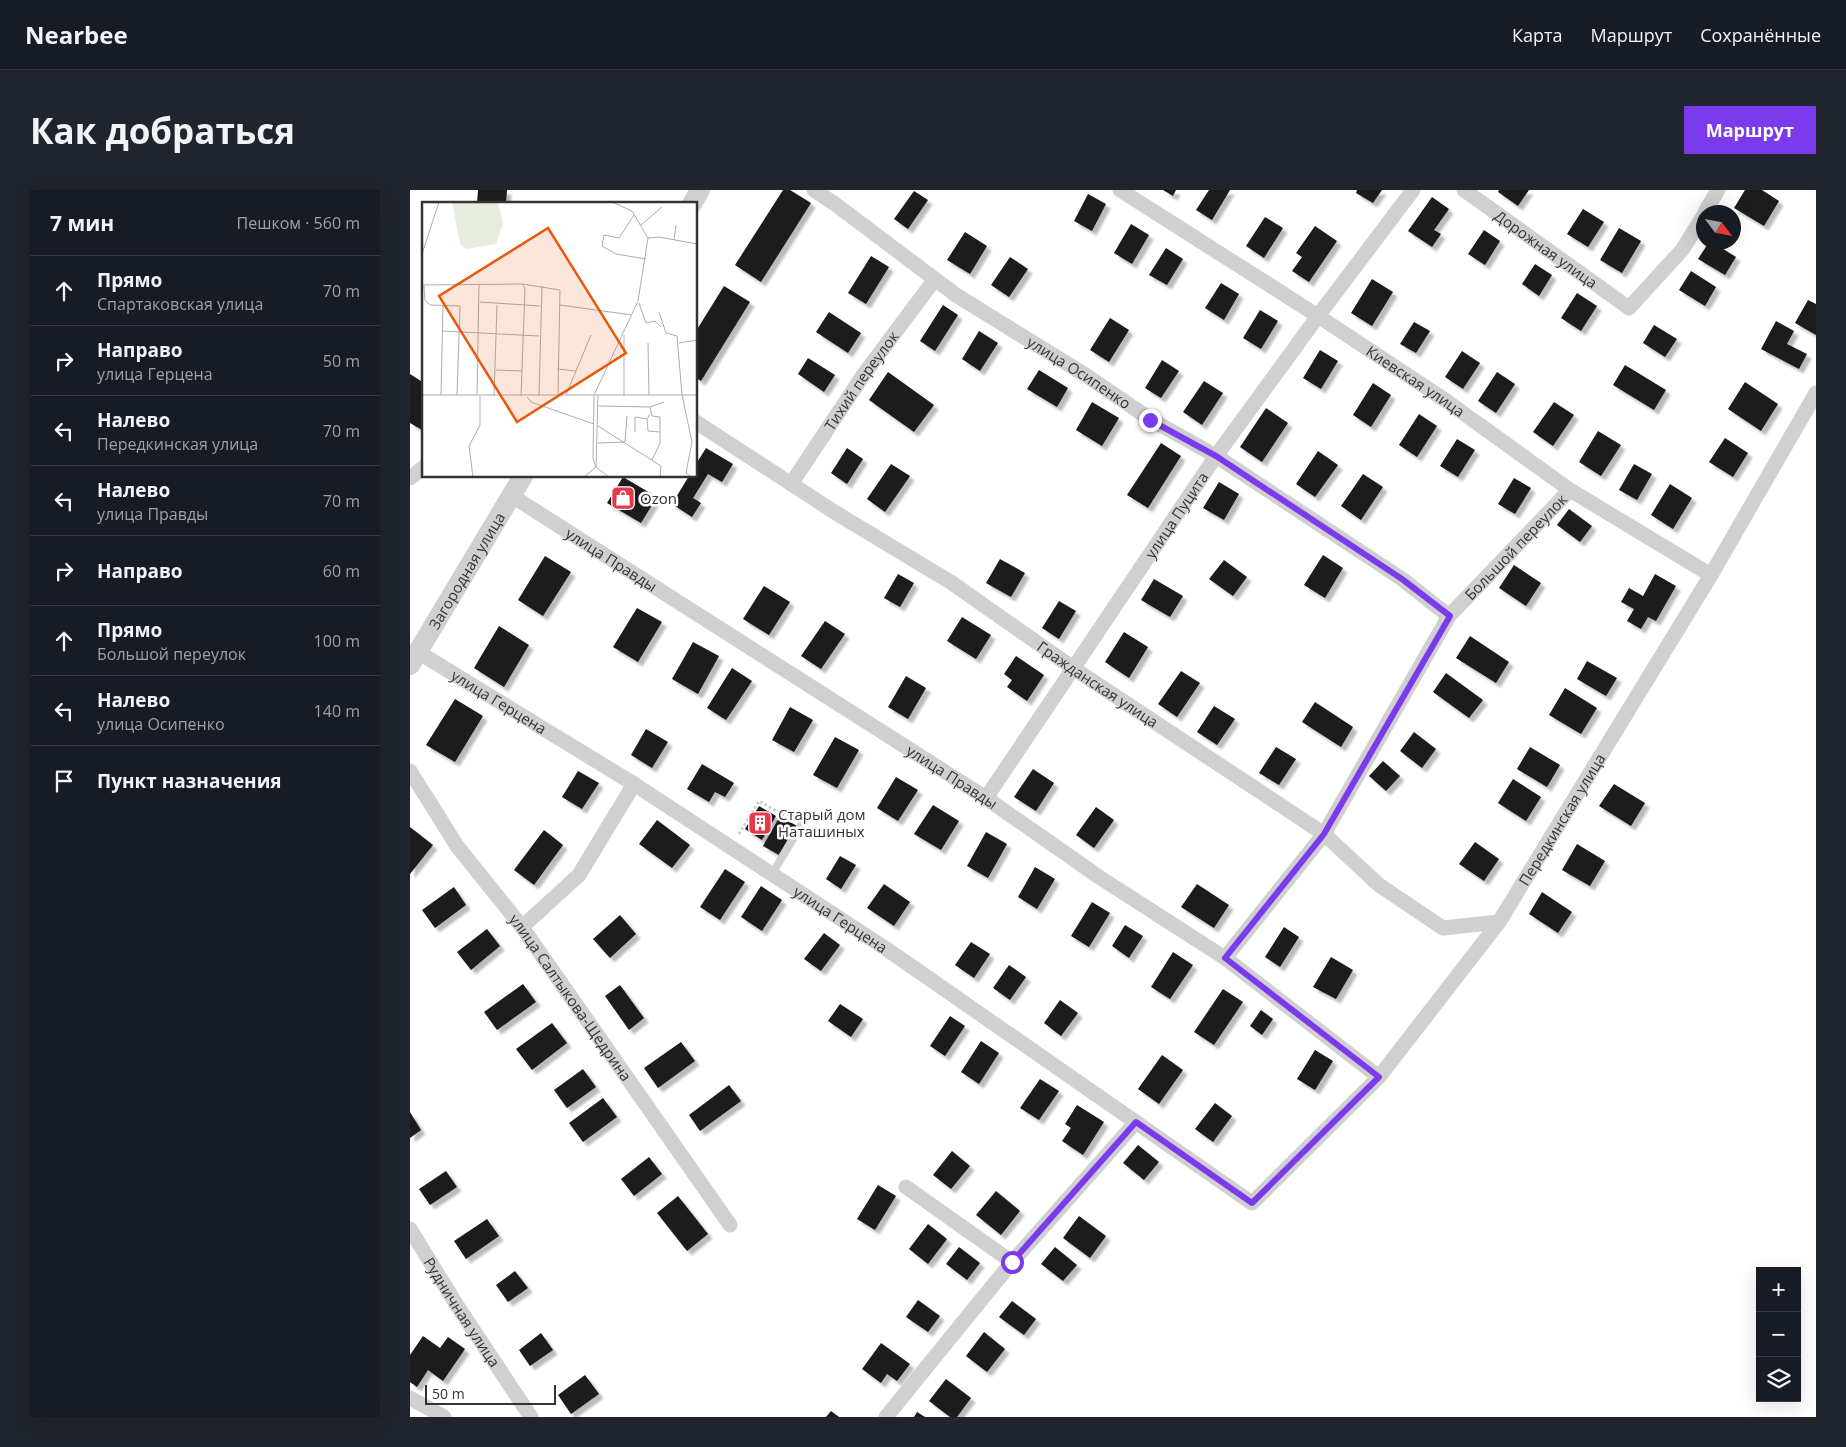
<!DOCTYPE html>
<html lang="ru">
<meta charset="utf-8">
<style>
body{margin:0;font-family:"Open Sans",sans-serif;background:#20242c;color:#f1f3f6}
.controls{position:absolute;right:15px;bottom:15px;display:grid;overflow:hidden;border-radius:0px;box-shadow:0 5px 20px #0002}
.controls button{width:45px;height:45px;display:grid;place-items:center;padding:0;border:0;border-bottom:1px solid #363941;background:#171b24;color:#f1f3f6;font:25px sans-serif}
.compass{position:absolute;left:1286px;top:15px;width:45px;height:45px;border-radius:50%;background:#171b24;box-shadow:0 5px 20px #0002;rotate:122deg}
.scale{position:absolute;left:15px;bottom:12px;width:131px;box-sizing:border-box;padding-left:5px;border:2px solid #333;border-top:0;font-size:14px;line-height:18px;white-space:nowrap;color:#333;-webkit-text-stroke:4px #fff;paint-order:stroke}
.stop{position:absolute;width:15px;height:15px;margin:-11px;border:4px solid #7c3aed;border-radius:50%;background:#fff}
.stop.end{background:#7c3aed;border-color:#fff;box-shadow:0 1px 5px #0008}
.list{margin:0;padding:0;list-style:none}
h2{display:flex;justify-content:space-between;align-items:center;height:65px;margin:0;padding:0 20px;font-size:21px}
h2 small{font-size:16px;font-weight:400;color:#9ea1a6}
.list li{display:grid;grid-template-columns:32px 1fr auto;gap:15px;align-items:center;box-sizing:border-box;height:70px;padding:0 20px;border-top:1px solid #363941}
.list b{display:block;font-size:19px;white-space:nowrap}
.list p{margin:0;font-size:16px;white-space:nowrap;color:#9ea1a6}
.list em{font-size:16px;font-style:normal;color:#9ea1a6}
.icon{flex:none;width:28px;height:28px;fill:none;stroke:currentColor;stroke-width:2;stroke-linecap:round;stroke-linejoin:round}
.map{position:relative;flex:none;width:1406px;height:1227px;overflow:hidden;border-radius:0px}
header{display:flex;align-items:center;gap:30px;box-sizing:border-box;height:70px;padding:0 25px;background:#171b24;border-bottom:1px solid #363941}
header strong{font-size:24px}
nav{display:flex;gap:28px;margin-inline-start:auto;font-size:18px}
.intro{display:flex;align-items:center;justify-content:space-between;box-sizing:border-box;height:120px;padding:0 30px}
h1{margin:0;font-size:35px}
.button{padding:12px 22px;border-radius:0px;background:#7c3aed;color:#fff;font-size:18px;font-weight:700}
main{display:flex;gap:30px;padding:0 30px}
aside{flex:1;background:#171b24;border-radius:0px;box-shadow:0 5px 20px #0002}
.map>svg:first-child{display:block}
.building{fill:#1a1a1a;filter:url(#shadow)}
.lines{fill:none;stroke-linecap:round;stroke-linejoin:round}
.path{stroke:#cdcdcd;stroke-width:3;stroke-dasharray:2.5 2.5;stroke-linecap:butt}
.service{stroke:#d0d0d0;stroke-width:8}
.minor{stroke:#d0d0d0;stroke-width:15}
.tertiary{stroke:#d0d0d0;stroke-width:20}
.route{stroke:#7c3aed;stroke-width:6}
.labels{text-anchor:middle;dominant-baseline:central;stroke-width:5;stroke-linejoin:round;paint-order:stroke}
.street-label{font-size:15px;fill:#333;stroke:#fff}
.poi-label{font-size:15px;fill:#333;stroke:#fff;text-anchor:start}
.inset-road{fill:none;stroke:#adadad;stroke-width:1}
.view{fill:#e8590c;fill-opacity:0.15;stroke:#e8590c;stroke-width:2.5}
.inset-edge{fill:none;stroke:#333;stroke-width:2.5}
</style>
<header>
<strong>Nearbee</strong>
<nav><a>Карта</a><a>Маршрут</a><a>Сохранённые</a></nav>
</header>
<div class="intro"><h1>Как добраться</h1><a class="button">Маршрут</a></div>
<main>
<aside>
<h2>7 мин<small>Пешком · 560 m</small></h2>
<ul class="list">
<li><svg class="icon" aria-label="ahead" viewBox="0 0 24 24"><path d="M12 20V5M6 11l6-6 6 6"/></svg><div><b>Прямо</b><p>Спартаковская улица</p></div><em>70 m</em></li>
<li><svg class="icon" aria-label="right" viewBox="0 0 24 24"><path d="M7 20v-9h11M14 6l5 5-5 5"/></svg><div><b>Направо</b><p>улица Герцена</p></div><em>50 m</em></li>
<li><svg class="icon" aria-label="left" viewBox="0 0 24 24"><path d="M17 20v-9H6M10 6l-5 5 5 5"/></svg><div><b>Налево</b><p>Передкинская улица</p></div><em>70 m</em></li>
<li><svg class="icon" aria-label="left" viewBox="0 0 24 24"><path d="M17 20v-9H6M10 6l-5 5 5 5"/></svg><div><b>Налево</b><p>улица Правды</p></div><em>70 m</em></li>
<li><svg class="icon" aria-label="right" viewBox="0 0 24 24"><path d="M7 20v-9h11M14 6l5 5-5 5"/></svg><div><b>Направо</b></div><em>60 m</em></li>
<li><svg class="icon" aria-label="ahead" viewBox="0 0 24 24"><path d="M12 20V5M6 11l6-6 6 6"/></svg><div><b>Прямо</b><p>Большой переулок</p></div><em>100 m</em></li>
<li><svg class="icon" aria-label="left" viewBox="0 0 24 24"><path d="M17 20v-9H6M10 6l-5 5 5 5"/></svg><div><b>Налево</b><p>улица Осипенко</p></div><em>140 m</em></li>
<li><svg class="icon" aria-label="arrive" viewBox="0 0 24 24"><path d="M6 21V4h12l-3 4 3 4H6"/></svg><div><b>Пункт назначения</b></div></li>
</ul>
</aside>
<div class="map">
<svg width="1406" height="1227" viewBox="0 0 1406 1227">
<defs>
<filter id="shadow"><feDropShadow dx="4.5" dy="4.5" stdDeviation="1" flood-color="#0004"/></filter>
</defs>
<rect width="100%" height="100%" fill="#fff"/>
<g class="building">
<polygon points="68,0 97,0 96,14 67,14"/>
<polygon points="373,0 380,0 401,13 351,92 325,75"/>
<polygon points="753,0 766,0 763,6"/>
<polygon points="799,0 820,0 802,30 786,20"/>
<polygon points="947,0 972,0 963,13 946,3"/>
<polygon points="1089,0 1119,0 1108,16 1088,2"/>
<polygon points="1335,0 1352,0 1369,11 1354,36 1324,18"/>
<polygon points="504,1 518,10 498,39 484,29"/>
<polygon points="678,4 696,14 682,41 664,31"/>
<polygon points="1022,7 1039,19 1024,40 1031,44 1022,57 998,41"/>
<polygon points="1173,19 1194,32 1178,57 1157,44"/>
<polygon points="855,27 873,38 854,68 836,56"/>
<polygon points="721,34 739,45 722,74 704,63"/>
<polygon points="905,36 927,51 899,92 882,81 892,67 886,63"/>
<polygon points="1209,38 1231,51 1212,83 1190,70"/>
<polygon points="1074,40 1090,51 1075,75 1058,64"/>
<polygon points="555,42 577,56 560,84 537,70"/>
<polygon points="1299,52 1302,52 1326,67 1315,85 1288,69"/>
<polygon points="756,58 773,69 757,95 739,85"/>
<polygon points="461,66 479,77 456,114 438,103"/>
<polygon points="600,67 618,79 599,107 581,95"/>
<polygon points="1125,74 1142,85 1129,106 1112,94"/>
<polygon points="1281,81 1306,97 1295,116 1269,100"/>
<polygon points="962,89 983,102 962,136 941,123"/>
<polygon points="811,93 829,104 814,130 795,118"/>
<polygon points="314,96 340,112 291,191 286,188 286,141"/>
<polygon points="1167,103 1187,116 1171,141 1151,128"/>
<polygon points="1398,110 1406,114 1406,145 1385,133"/>
<polygon points="533,115 548,125 525,161 510,151"/>
<polygon points="850,120 868,131 851,159 833,148"/>
<polygon points="419,122 451,143 438,163 406,142"/>
<polygon points="700,128 719,140 699,172 680,160"/>
<polygon points="1366,131 1384,141 1377,154 1397,164 1389,179 1351,159"/>
<polygon points="1004,132 1020,141 1006,163 990,154"/>
<polygon points="1244,135 1267,149 1255,167 1233,153"/>
<polygon points="569,141 588,153 570,181 552,169"/>
<polygon points="910,160 928,171 911,199 893,188"/>
<polygon points="1052,161 1070,173 1053,199 1035,187"/>
<polygon points="398,168 425,185 414,202 388,184"/>
<polygon points="752,170 769,181 751,208 735,198"/>
<polygon points="1215,175 1256,200 1244,220 1203,195"/>
<polygon points="629,180 658,198 647,217 617,199"/>
<polygon points="478,182 524,215 504,242 459,210"/>
<polygon points="1087,182 1105,194 1086,223 1068,211"/>
<polygon points="0,184 14,193 14,241 0,233"/>
<polygon points="794,191 813,203 792,235 773,222"/>
<polygon points="1335,192 1368,214 1351,241 1318,219"/>
<polygon points="963,193 981,205 961,237 943,225"/>
<polygon points="682,212 709,228 692,256 666,240"/>
<polygon points="1144,212 1164,225 1143,256 1123,242"/>
<polygon points="856,218 878,233 852,272 830,257"/>
<polygon points="1009,224 1027,236 1007,267 989,255"/>
<polygon points="1188,241 1211,255 1191,286 1169,272"/>
<polygon points="1315,248 1338,263 1323,287 1299,272"/>
<polygon points="1047,249 1065,260 1048,287 1030,276"/>
<polygon points="751,253 771,266 738,318 717,305"/>
<polygon points="296,258 323,274 312,292 298,284 283,308 291,313 282,327 262,314 279,286 286,286 286,274"/>
<polygon points="437,258 453,269 437,294 421,283"/>
<polygon points="908,261 928,275 905,307 886,294"/>
<polygon points="481,274 500,286 475,322 457,309"/>
<polygon points="1224,274 1242,284 1227,310 1209,300"/>
<polygon points="953,284 973,297 951,330 931,316"/>
<polygon points="213,287 247,307 231,333 197,313"/>
<polygon points="1104,288 1121,298 1105,324 1088,314"/>
<polygon points="809,292 829,304 814,330 793,318"/>
<polygon points="1260,294 1282,308 1263,339 1241,325"/>
<polygon points="1159,319 1182,336 1170,352 1147,335"/>
<polygon points="913,365 933,378 915,408 894,395"/>
<polygon points="135,366 161,382 133,426 108,410"/>
<polygon points="590,369 615,383 601,407 576,393"/>
<polygon points="814,370 837,387 823,406 799,389"/>
<polygon points="1104,375 1131,393 1116,416 1089,398"/>
<polygon points="488,384 504,393 490,417 474,408"/>
<polygon points="1245,384 1266,396 1246,431 1238,427 1231,439 1217,431 1224,419 1211,412 1219,398 1233,406"/>
<polygon points="744,389 773,406 760,427 731,410"/>
<polygon points="354,396 380,412 359,445 333,429"/>
<polygon points="649,411 666,421 649,449 632,438"/>
<polygon points="227,418 252,432 228,472 203,457"/>
<polygon points="552,427 581,445 566,469 537,451"/>
<polygon points="415,431 435,444 411,479 391,466"/>
<polygon points="89,436 119,455 94,497 64,478"/>
<polygon points="714,442 738,457 719,488 695,472"/>
<polygon points="1060,446 1099,472 1086,493 1046,468"/>
<polygon points="283,452 309,466 288,504 262,489"/>
<polygon points="606,466 634,485 617,511 597,497 602,490 594,484"/>
<polygon points="1177,471 1207,488 1196,506 1167,489"/>
<polygon points="322,478 342,491 316,530 297,518"/>
<polygon points="771,481 790,493 767,527 748,514"/>
<polygon points="1036,483 1073,510 1059,528 1023,502"/>
<polygon points="496,486 516,498 498,529 478,517"/>
<polygon points="1155,498 1187,518 1171,544 1139,525"/>
<polygon points="45,509 73,526 45,572 16,555"/>
<polygon points="905,512 943,537 931,557 892,532"/>
<polygon points="804,516 825,529 807,555 787,542"/>
<polygon points="380,517 403,530 384,562 362,550"/>
<polygon points="236,539 258,552 242,578 221,565"/>
<polygon points="1004,542 1026,559 1012,578 990,561"/>
<polygon points="425,547 449,560 427,598 403,585"/>
<polygon points="866,557 886,569 869,595 849,583"/>
<polygon points="1120,557 1150,575 1137,597 1107,579"/>
<polygon points="973,571 990,586 976,601 959,586"/>
<polygon points="292,574 324,593 315,607 305,602 299,612 277,599"/>
<polygon points="623,579 644,593 626,621 604,607"/>
<polygon points="168,581 189,593 172,619 152,607"/>
<polygon points="486,587 508,600 488,631 467,618"/>
<polygon points="1103,589 1131,607 1116,631 1088,613"/>
<polygon points="1204,594 1235,613 1221,636 1189,616"/>
<polygon points="523,615 549,631 531,660 504,644"/>
<polygon points="349,616 366,626 352,650 335,639"/>
<polygon points="686,617 704,630 684,658 666,645"/>
<polygon points="370,626 387,636 369,665 353,656"/>
<polygon points="247,630 280,655 262,678 229,654"/>
<polygon points="0,637 23,655 0,684"/>
<polygon points="134,640 153,655 124,695 104,680"/>
<polygon points="576,642 597,654 578,688 557,676"/>
<polygon points="1065,652 1089,669 1074,691 1049,674"/>
<polygon points="1167,654 1195,671 1180,696 1152,680"/>
<polygon points="430,666 446,675 431,699 416,689"/>
<polygon points="625,677 645,689 627,719 608,707"/>
<polygon points="315,679 335,692 310,730 290,717"/>
<polygon points="474,694 500,712 484,736 457,718"/>
<polygon points="787,694 819,715 804,738 771,717"/>
<polygon points="351,696 372,710 352,741 331,727"/>
<polygon points="44,697 56,715 25,738 12,720"/>
<polygon points="1132,702 1162,722 1148,743 1119,724"/>
<polygon points="682,712 700,723 679,757 661,746"/>
<polygon points="210,725 226,744 200,768 183,749"/>
<polygon points="715,735 733,746 719,768 702,756"/>
<polygon points="874,737 889,747 870,777 855,767"/>
<polygon points="77,739 90,756 61,780 47,762"/>
<polygon points="414,743 430,755 411,781 394,769"/>
<polygon points="561,752 580,764 564,788 545,775"/>
<polygon points="763,762 783,775 760,809 741,797"/>
<polygon points="921,767 943,780 926,809 903,797"/>
<polygon points="599,775 616,787 600,810 583,798"/>
<polygon points="113,794 126,812 87,840 74,822"/>
<polygon points="210,795 234,828 219,840 195,806"/>
<polygon points="813,799 833,812 804,855 784,842"/>
<polygon points="650,810 668,823 651,846 634,833"/>
<polygon points="430,814 453,829 441,847 418,831"/>
<polygon points="851,820 863,829 852,845 840,836"/>
<polygon points="540,826 555,836 535,866 520,856"/>
<polygon points="142,833 157,853 122,880 106,859"/>
<polygon points="571,851 589,863 569,894 551,882"/>
<polygon points="271,852 285,871 248,898 234,878"/>
<polygon points="905,860 923,871 905,900 887,889"/>
<polygon points="752,865 773,880 749,914 728,899"/>
<polygon points="173,879 186,897 157,918 144,900"/>
<polygon points="630,889 649,901 629,930 610,918"/>
<polygon points="319,895 331,911 290,941 279,925"/>
<polygon points="193,908 207,927 173,952 159,933"/>
<polygon points="805,913 822,926 803,952 785,939"/>
<polygon points="667,915 694,932 673,965 652,951 661,938 655,934"/>
<polygon points="0,922 11,940 0,948"/>
<polygon points="728,955 749,972 734,990 713,973"/>
<polygon points="542,961 560,976 541,999 523,985"/>
<polygon points="239,967 252,984 224,1006 211,989"/>
<polygon points="36,981 47,997 20,1015 9,999"/>
<polygon points="468,995 486,1006 465,1040 447,1029"/>
<polygon points="586,1001 610,1021 591,1045 566,1025"/>
<polygon points="268,1006 298,1044 277,1061 247,1023"/>
<polygon points="669,1026 696,1046 680,1068 653,1048"/>
<polygon points="77,1029 89,1046 56,1069 44,1051"/>
<polygon points="518,1034 537,1049 518,1074 499,1059"/>
<polygon points="549,1057 570,1073 557,1090 536,1074"/>
<polygon points="645,1057 667,1075 653,1091 631,1074"/>
<polygon points="105,1081 118,1098 98,1112 86,1095"/>
<polygon points="508,1110 530,1126 518,1142 496,1127"/>
<polygon points="602,1111 626,1129 614,1145 589,1127"/>
<polygon points="574,1142 595,1159 577,1182 556,1166"/>
<polygon points="131,1143 143,1160 120,1176 109,1160"/>
<polygon points="13,1146 30,1158 38,1147 55,1159 33,1191 18,1180 7,1197 0,1192 0,1165"/>
<polygon points="471,1153 500,1174 487,1191 477,1184 471,1193 452,1179"/>
<polygon points="175,1185 189,1204 161,1224 148,1205"/>
<polygon points="536,1189 561,1208 547,1227 540,1227 519,1211"/>
<polygon points="421,1221 429,1227 416,1227"/>
<polygon points="507,1222 515,1227 504,1227"/>
</g>
<g class="lines">
<polyline class="path" points="329,644 349,611 382,630"/>
<polyline class="service" points="362,684 391,635"/>
<g class="minor">
<path id="s1" d="M 404,0 L 425,14 L 546,105 L 677,186 L 740,229 L 806,266 L 992,389 L 1039,426"/>
<path id="s2" d="M 710,0 L 908,126 L 1035,210 L 1160,300 L 1301,385"/>
<path id="s3" d="M 1054,0 L 1219,118 L 1272,60 L 1294,25"/>
<polyline points="1295,22 1308,0"/>
<path id="s4" d="M 286,232 L 426,323 L 542,393 L 663,478 L 914,644 L 969,695 L 1033,738 L 1089,732"/>
<polyline points="0,288 14,277"/>
<path id="s5" d="M 381,294 L 454,184 L 525,89"/>
<path id="s6" d="M 102,306 L 576,608 L 689,687 L 815,768 L 969,887"/>
<path id="s7" d="M 8,462 L 224,594 L 478,760 L 842,1013 L 969,887 L 1089,732 L 1301,385 L 1406,203"/>
<path id="s8" d="M 0,581 L 47,656 L 112,737 L 320,1035"/>
<path id="s9" d="M 576,608 L 806,266 L 908,126 L 1003,0"/>
<polyline points="112,737 169,685 224,594"/>
<path id="s10" d="M 815,768 L 914,644 L 1039,426 L 1160,300"/>
<polyline points="496,997 602,1072"/>
<path id="s11" d="M 0,1039 L 46,1114 L 121,1227"/>
<polyline points="0,1208 34,1227"/>
<polyline points="476,1227 602,1072 726,932"/>
</g>
<g class="tertiary">
<polyline points="282,14 290,0"/>
<path id="s12" d="M 0,475 L 113,286"/>
</g>
</g>
<g class="lines">
<polyline class="route" points="602,1072 726,932 842,1013 969,887 815,768 914,644 1040,426 992,389 806,266 740,230"/>
</g>
<defs>
<g id="shop-square" transform="scale(1.25)"><rect x="-9" y="-9" width="18" height="18" rx="4" fill="#e63946" stroke="#fff"/><path d="M-5-2.5h2.3a2.7 3.5 0 0 1 5.4 0H5L5.5 6h-11ZM-1.5-2.5h3a1.5 2.3 0 0 0-3 0Z" fill="#fff"/></g>
<g id="building-square" transform="scale(1.25)"><rect x="-9" y="-9" width="18" height="18" rx="4" fill="#e63946" stroke="#fff"/><path d="M-4-6H4V6H1V3H-1V6H-4ZM-2.5-4.3h1.7v1.8h-1.7ZM.8-4.3h1.7v1.8H.8ZM-2.5-1h1.7V.8h-1.7ZM.8-1h1.7V.8H.8Z" fill="#fff"/></g>
</defs>
<g fill-rule="evenodd">
<use href="#shop-square" x="213" y="308"/>
<use href="#building-square" x="350" y="633"/>
</g>
<g class="labels">
<g class="street-label">
<text stroke="none"><textPath href="#s3" startOffset="101">Дорожная улица</textPath></text>
<text stroke="none"><textPath href="#s1" startOffset="322">улица Осипенко</textPath></text>
<text stroke="none"><textPath href="#s5" startOffset="125">Тихий переулок</textPath></text>
<text stroke="none"><textPath href="#s2" startOffset="352">Киевская улица</textPath></text>
<text stroke="none"><textPath href="#s9" startOffset="341">улица Пуцита</textPath></text>
<text stroke="none"><textPath href="#s10" startOffset="506">Большой переулок</textPath></text>
<text stroke="none"><textPath href="#s6" startOffset="118">улица Правды</textPath></text>
<text stroke="none"><textPath href="#s12" startOffset="110">Загородная улица</textPath></text>
<text stroke="none"><textPath href="#s4" startOffset="480">Гражданская улица</textPath></text>
<text stroke="none"><textPath href="#s7" startOffset="95">улица Герцена</textPath></text>
<text stroke="none"><textPath href="#s6" startOffset="522">улица Правды</textPath></text>
<text stroke="none"><textPath href="#s7" startOffset="1495">Передкинская улица</textPath></text>
<text stroke="none"><textPath href="#s7" startOffset="500">улица Герцена</textPath></text>
<text stroke="none"><textPath href="#s8" startOffset="278">улица Салтыкова-Щедрина</textPath></text>
<text stroke="none"><textPath href="#s11" startOffset="98">Рудничная улица</textPath></text>
</g>
<g class="poi-label">
<text x="230" y="308">Ozon</text>
<text x="368" y="624">Старый дом<tspan x="368" dy="17">Наташиных</tspan></text>
</g>
</g>
<g transform="translate(12 12)">
<rect width="275" height="275" fill="#fff"/>
<path d="M 30,0 L 76,0 L 81,22 L 74,42 L 44,47 L 38,42 Z" fill="#e6ecdf"/>
<path class="inset-road" d="M 190,0 L 210,9 L 226,36 L 237,35 L 275,42M 212,13 L 197,36 L 182,33 L 180,44 L 194,52 L 224,57M 219,23 L 240,5M 252,38 L 254,23M 0,52 L 17,0M 0,83 L 100,82 L 138,88 L 136,193M 2,84 L 3,98 L 8,103 L 38,104 L 35,193M 58,100 L 118,104M 217,101 L 224,121 L 233,119 L 239,125M 138,103 L 210,113M 237,110 L 244,131 L 255,134 L 260,193 L 270,240 L 264,271 L 270,275M 20,129 L 117,134M 202,133 L 202,194M 226,141 L 227,193M 257,141 L 275,138M 135,167 L 154,169M 74,168 L 100,169M 0,193 L 275,193M 19,193 L 21,103M 55,193 L 57,82M 144,193 L 169,133M 72,194 L 75,103M 99,194 L 103,86 L 100,82M 117,194 L 120,84M 105,195 L 109,200 L 172,222M 177,204 L 228,205 L 242,200M 228,205 L 230,214 L 238,215 L 238,241 L 230,258M 225,217 L 226,229 L 238,230M 176,224 L 239,264 L 238,275M 213,230 L 213,215 L 225,217 L 228,212M 176,241 L 203,240 L 205,214M 51,275 L 47,244 L 58,223 L 58,194M 162,275 L 174,265 L 176,193M 187,275 L 174,265 L 171,257 L 172,193 L 216,99 L 226,36"/>
<path class="view" d="M 126,26 L 204,151 L 95,220 L 17,94 Z"/>
<rect width="275" height="275" class="inset-edge"/>
</g>
</svg>
<div class="controls">
<button>+</button>
<button>−</button>
<button><svg class="icon" aria-label="layers" viewBox="0 0 24 24"><path d="M12 4l9 5-9 5-9-5zM3 14l9 5 9-5"/></svg></button>
</div>
<svg class="compass" viewBox="-18 -18 36 36"><path d="M0-13l5 13h-10z" fill="#e53935"/><path d="M0 13l5-13h-10z" fill="#9ea1a6"/></svg>
<div class="scale">50 m</div>
<div class="stop" style="left:602px;top:1072px"></div>
<div class="stop end" style="left:740px;top:230px"></div>
</div>
</main>
